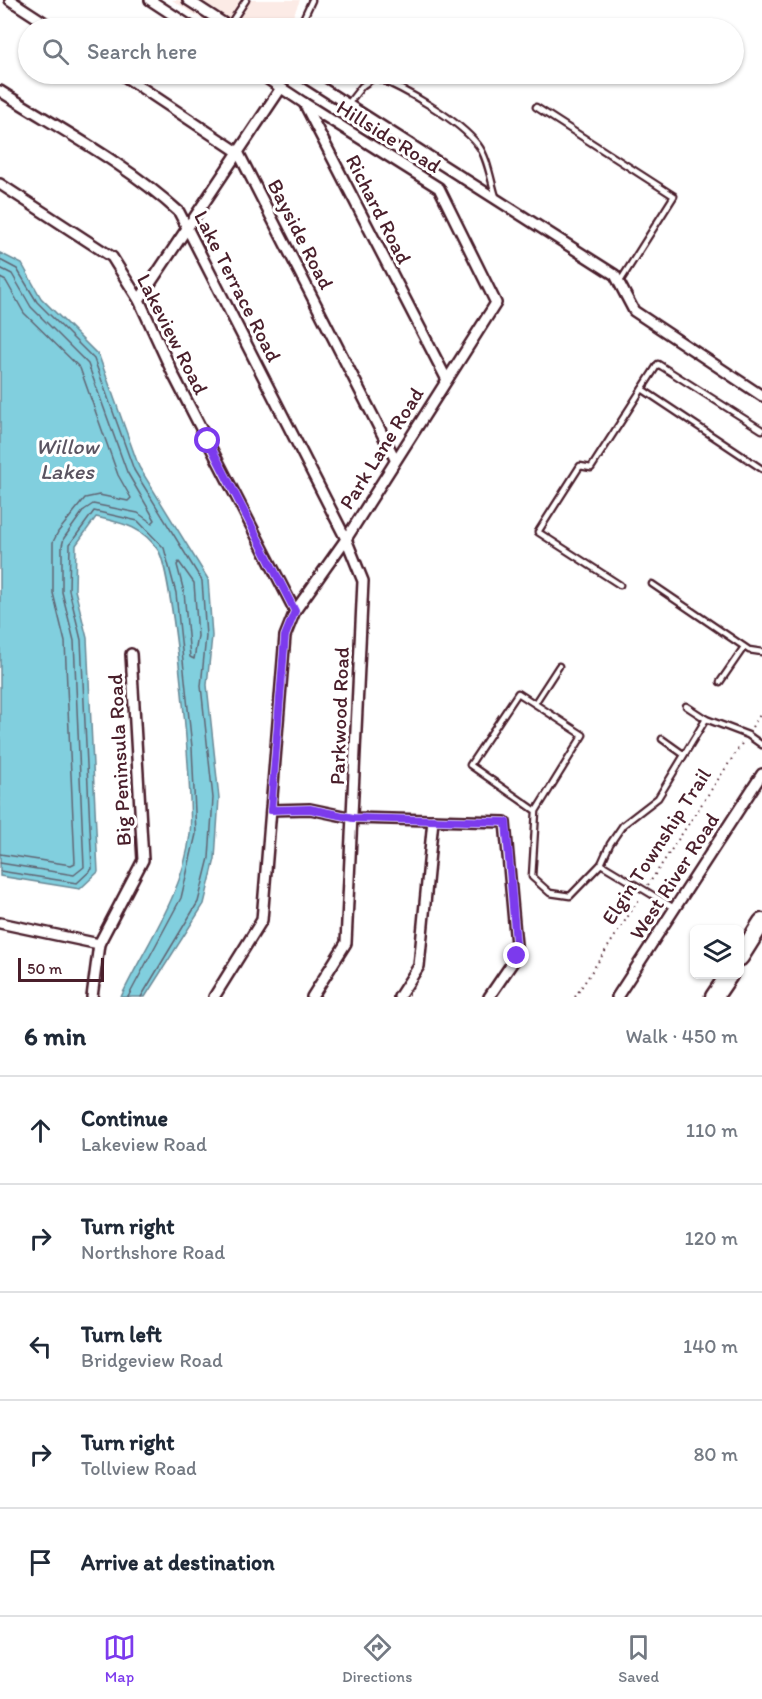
<!DOCTYPE html>
<meta charset="utf-8">
<style>
body{margin:0;font-family:Itim,sans-serif;background:#f2f2f3;color:#1f2937}
.controls{position:absolute;right:18px;bottom:18px;display:grid;overflow:hidden;border-radius:9px;box-shadow:0 2px 4px #0004}
.controls button{width:54px;height:54px;display:grid;place-items:center;padding:0;border:0;border-bottom:2px solid #e0e1e3;background:#fff;color:#1f2937;font:30px sans-serif}
.scale{position:absolute;left:18px;bottom:15px;width:86px;box-sizing:border-box;padding-left:6px;border:3px solid #4a1f2b;border-top:0;font-size:16px;line-height:21px;white-space:nowrap;color:#4a1f2b;-webkit-text-stroke:4px #fff;paint-order:stroke}
.stop{position:absolute;width:18px;height:18px;margin:-14px;border:4px solid #7c3aed;border-radius:50%;background:#fff}
.stop.end{background:#7c3aed;border-color:#fff;box-shadow:0 2px 6px #0008}
.list{margin:0;padding:0;list-style:none}
h2{display:flex;justify-content:space-between;align-items:center;height:78px;margin:0;padding:0 24px;font-size:26px}
h2 small{font-size:20px;font-weight:400;color:#747a83}
.list li{display:grid;grid-template-columns:39px 1fr auto;gap:18px;align-items:center;box-sizing:border-box;height:108px;padding:0 24px;border-top:2px solid #e0e1e3}
.list b{display:block;font-size:22px;white-space:nowrap}
.list p{margin:0;font-size:20px;white-space:nowrap;color:#747a83}
.list em{font-size:20px;font-style:normal;color:#747a83}
.icon{flex:none;width:33px;height:33px;fill:none;stroke:currentColor;stroke-width:2;stroke-linecap:round;stroke-linejoin:round}
.map{position:relative;flex:none;width:762px;height:997px;overflow:hidden}
.search{position:absolute;background:#fff;box-shadow:0 2px 4px #0004;left:18px;right:18px;top:18px;height:66px;display:flex;align-items:center;gap:15px;box-sizing:border-box;padding:0 21px;border-radius:33px;color:#747a83;font-size:22px}
.sheet{height:618px;background:#fff}
nav{display:flex;justify-content:space-around;align-items:center;box-sizing:border-box;height:84px;border-top:2px solid #e0e1e3;background:#fff;font-size:16px;color:#747a83}
nav a{display:grid;justify-items:center;gap:3px}
nav .on{color:#7c3aed}
.map>svg:first-child{display:block}
.built{fill:#fcebe6}
.water{fill:#81cfde;stroke:#6b8996;stroke-width:1.5}
.lines{fill:none;stroke-linecap:round;stroke-linejoin:round}
.shore{stroke:#606573;stroke-width:1.5}
.service-casing{stroke:#4a1f2b;stroke-width:9}
.minor-casing{stroke:#4a1f2b;stroke-width:14}
.motorway-casing{stroke:#4a1f2b;stroke-width:21}
.path{stroke:#4a1f2b;stroke-width:2;stroke-dasharray:1.5 4.5;stroke-linecap:butt}
.service{stroke:#fff;stroke-width:4.5}
.minor{stroke:#fff;stroke-width:9}
.motorway{stroke:#fff;stroke-width:16}
.route{stroke:#7c3aed;stroke-width:8}
.labels{text-anchor:middle;dominant-baseline:central;stroke-width:6;stroke-linejoin:round;paint-order:stroke}
.street-label{font-size:21px;fill:#4a1f2b;stroke:#fff}
.water-label{font-size:22px;font-style:italic;fill:#5a5461;stroke:#fff}
</style>
<div class="map">
<svg width="762" height="997" viewBox="0 0 762 997">
<rect width="100%" height="100%" fill="#fff"/>
<filter id="ink" filterUnits="userSpaceOnUse"><feTurbulence type="fractalNoise" baseFrequency=".0167" numOctaves="2"/><feDisplacementMap in="SourceGraphic" scale="12" xChannelSelector="R" yChannelSelector="G"/><feConvolveMatrix kernelMatrix="1 2 1 2 8 2 1 2 1" color-interpolation-filters="sRGB"/></filter>
<g filter="url(#ink)">
<polygon class="built" points="172,0 300,0 288,28 216,28"/>
<path class="water" d="M 0,253 L 22,264 L 41,298 L 99,356 L 139,467 L 208,579 L 212,636 L 207,685 L 219,798 L 215,859 L 204,904 L 145,997 L 121,997 C 146,944 183,895 190,834 C 194,799 174,574 158,550 C 142,526 122,523 96,517 L 76,545 L 75,590 L 87,638 L 98,872 L 80,889 L 0,876 Z"/>
<g class="lines">
<g class="shore">
<polyline points="0,260 17,269 37,302 94,359 134,470 202,581 206,636 201,686 213,798 209,858 198,902 141,997"/>
<polyline points="0,268 12,274 31,307 88,364 127,472 155,520 152,523 138,513 93,504 84,510 64,538 62,546 62,592 74,641 84,867 74,875 0,863"/>
<polyline points="0,278 6,281 24,313 80,368 118,475 131,498 128,501 99,495 85,498 58,532 53,542 53,593 65,642 75,863 71,865 0,854"/>
<polygon points="179,562 194,583 198,636 194,659 190,657 184,592 177,565"/>
<polyline points="0,871 77,883 92,869 81,640 69,590 70,544 94,511 138,521 164,548 176,593 192,747 196,834 181,898 128,997"/>
</g>
<g class="service-casing">
<g id="service">
<polyline points="228,27 246,0"/>
<polyline points="299,28 312,0"/>
<path d="M 348,104 L 362,86 L 375,77 C 405,89 458,119 478,145 C 488,158 491,182 496,197"/>
<polyline points="536,107 674,196 619,283"/>
<polyline points="642,389 762,469"/>
<polyline points="652,584 749,650 762,652"/>
<polyline points="620,585 538,532 580,466 591,468 658,364 762,430"/>
<polyline points="720,682 744,647"/>
<polyline points="535,703 559,666"/>
<polyline points="686,706 706,719"/>
<polyline points="662,739 683,754"/>
<polyline points="536,811 583,735 518,693 470,765 536,811 532,877 550,893 570,896 601,864 674,908"/>
<polyline points="601,864 610,844 623,825 658,798 706,719 748,735 762,745"/>
</g>
</g>
<g class="minor-casing">
<g id="minor">
<polyline points="10,0 53,28"/>
<polyline points="150,0 193,28"/>
<polyline points="188,0 231,28"/>
<polyline points="121,74 238,152 395,459"/>
<polyline points="260,74 304,103 446,378"/>
<polyline points="300,74 615,275 634,311 762,396"/>
<path d="M 0,91 C 60,129 127,164 179,212 L 346,539 L 363,581 L 346,943 L 312,997"/>
<polyline points="0,184 112,257 139,300 174,376 295,611"/>
<polyline points="139,300 281,88"/>
<polyline points="271,810 310,809 353,818 505,822 517,956 489,997"/>
<polyline points="0,923 99,944"/>
<polyline points="92,997 99,944 143,860 131,654"/>
<polyline points="214,997 262,920 285,636 295,611 346,539 496,303 439,188 304,103"/>
<polyline points="399,997 419,966 433,820"/>
<polyline points="617,997 762,774"/>
</g>
</g>
<g class="motorway-casing">
<g id="motorway">
<polyline points="740,957 762,922"/>
<polyline points="714,997 729,975"/>
</g>
</g>
<g class="path">
<polyline points="752,727 762,712"/>
<polyline points="648,885 743,742"/>
<polyline points="575,997 640,898"/>
</g>
<use href="#service" class="service"/>
<use href="#minor" class="minor"/>
<use href="#motorway" class="motorway"/>
</g>
</g>
<g class="lines" filter="url(#ink)">
<polyline class="route" points="208,441 295,611 285,636 271,810 310,809 353,818 506,822 517,956"/>
</g>
<g class="labels">
<g class="street-label">
<text transform="translate(389 136) rotate(32)">Hillside Road</text>
<text transform="translate(379 209) rotate(63)">Richard Road</text>
<text transform="translate(301 234) rotate(63)">Bayside Road</text>
<text transform="translate(238 286) rotate(63)">Lake Terrace Road</text>
<text transform="translate(173 334) rotate(63)">Lakeview Road</text>
<text transform="translate(381 448) rotate(-58)">Park Lane Road</text>
<text transform="translate(339 716) rotate(-88)">Parkwood Road</text>
<text transform="translate(119 760) rotate(-93)">Big Peninsula Road</text>
<text transform="translate(656 846) rotate(-57)">Elgin Township Trail</text>
<text transform="translate(674 876) rotate(-57)">West River Road</text>
</g>
<g class="water-label">
<text x="67" y="446">Willow<tspan x="67" dy="25">Lakes</tspan></text>
</g>
</g>
</svg>
<div class="controls">
<button><svg class="icon" aria-label="layers" viewBox="0 0 24 24"><path d="M12 4l9 5-9 5-9-5zM3 14l9 5 9-5"/></svg></button>
</div>
<div class="scale">50 m</div>
<div class="stop" style="left:208px;top:441px"></div>
<div class="stop end" style="left:517px;top:956px"></div>
<div class="search"><svg class="icon" aria-label="search" viewBox="0 0 24 24"><circle cx="10" cy="10" r="6"/><path d="M15 15l6 6"/></svg>Search here</div>
</div>
<section class="sheet">
<h2>6 min<small>Walk · 450 m</small></h2>
<ul class="list">
<li><svg class="icon" aria-label="ahead" viewBox="0 0 24 24"><path d="M12 20V5M6 11l6-6 6 6"/></svg><div><b>Continue</b><p>Lakeview Road</p></div><em>110 m</em></li>
<li><svg class="icon" aria-label="right" viewBox="0 0 24 24"><path d="M7 20v-9h11M14 6l5 5-5 5"/></svg><div><b>Turn right</b><p>Northshore Road</p></div><em>120 m</em></li>
<li><svg class="icon" aria-label="left" viewBox="0 0 24 24"><path d="M17 20v-9H6M10 6l-5 5 5 5"/></svg><div><b>Turn left</b><p>Bridgeview Road</p></div><em>140 m</em></li>
<li><svg class="icon" aria-label="right" viewBox="0 0 24 24"><path d="M7 20v-9h11M14 6l5 5-5 5"/></svg><div><b>Turn right</b><p>Tollview Road</p></div><em>80 m</em></li>
<li><svg class="icon" aria-label="arrive" viewBox="0 0 24 24"><path d="M6 21V4h12l-3 4 3 4H6"/></svg><div><b>Arrive at destination</b></div></li>
</ul>
</section>
<nav>
<a class="on"><svg class="icon" aria-label="map" viewBox="0 0 24 24"><path d="M3 6l6-2 6 2 6-2v14l-6 2-6-2-6 2zM9 4v14M15 6v14"/></svg>Map</a>
<a><svg class="icon" aria-label="directions" viewBox="0 0 24 24"><path d="M12 3l9 9-9 9-9-9zM9 14v-3h6M13 9l2 2-2 2"/></svg>Directions</a>
<a><svg class="icon" aria-label="saved" viewBox="0 0 24 24"><path d="M7 4h10v16l-5-4-5 4z"/></svg>Saved</a>
</nav>
